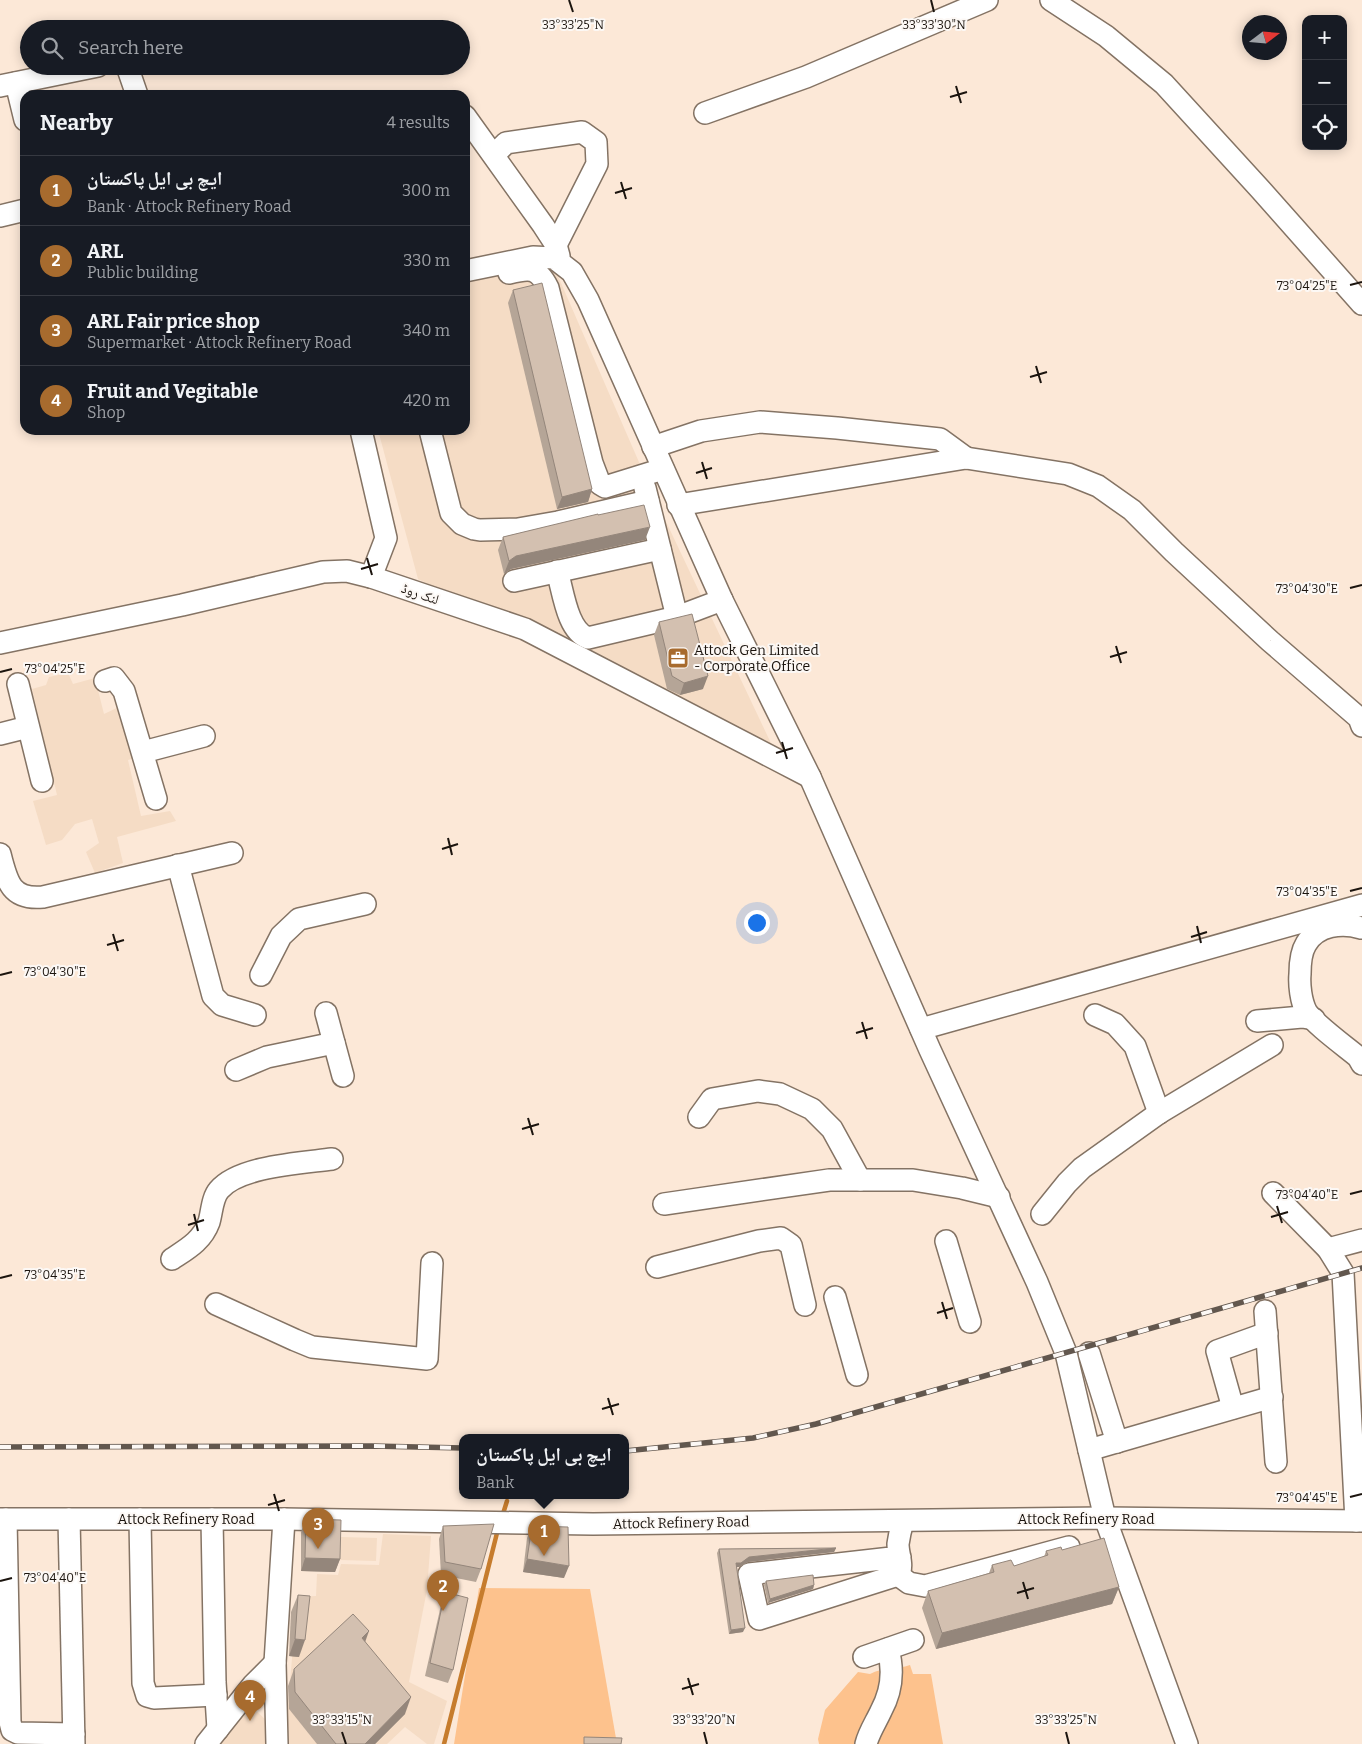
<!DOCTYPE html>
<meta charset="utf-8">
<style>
body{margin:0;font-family:Bitter,"Noto Naskh Arabic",serif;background:#20242c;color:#f1f3f6}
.controls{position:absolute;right:15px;top:15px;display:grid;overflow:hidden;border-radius:10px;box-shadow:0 2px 12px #0003}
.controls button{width:45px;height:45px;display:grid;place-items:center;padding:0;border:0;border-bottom:1px solid #363941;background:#171b24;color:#f1f3f6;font:25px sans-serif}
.compass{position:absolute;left:1242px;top:15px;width:45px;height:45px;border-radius:50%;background:#171b24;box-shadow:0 2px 12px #0003;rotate:74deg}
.you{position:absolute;left:756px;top:922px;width:18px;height:18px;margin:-12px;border:4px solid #fff;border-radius:50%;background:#1a73e8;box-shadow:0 0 0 8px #1a73e833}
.badge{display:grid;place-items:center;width:32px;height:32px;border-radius:50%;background:#a76b2e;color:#fff;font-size:16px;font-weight:700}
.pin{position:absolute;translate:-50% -41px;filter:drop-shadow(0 1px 2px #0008)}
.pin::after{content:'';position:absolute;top:26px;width:18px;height:15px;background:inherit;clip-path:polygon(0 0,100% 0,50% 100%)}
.popup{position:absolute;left:459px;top:1434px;width:170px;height:65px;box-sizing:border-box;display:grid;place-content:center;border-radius:10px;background:#171b24;filter:drop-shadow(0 1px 4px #0005);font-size:16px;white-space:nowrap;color:#9ea1a6}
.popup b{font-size:19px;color:#f1f3f6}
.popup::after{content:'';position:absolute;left:50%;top:100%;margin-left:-10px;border:10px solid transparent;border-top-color:#171b24}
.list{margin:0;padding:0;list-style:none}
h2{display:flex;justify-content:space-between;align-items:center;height:65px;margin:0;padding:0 20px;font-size:21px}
h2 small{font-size:16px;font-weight:400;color:#9ea1a6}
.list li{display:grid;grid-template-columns:32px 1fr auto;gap:15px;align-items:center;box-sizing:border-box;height:70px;padding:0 20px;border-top:1px solid #363941}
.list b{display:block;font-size:19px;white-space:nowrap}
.list p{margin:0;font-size:16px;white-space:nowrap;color:#9ea1a6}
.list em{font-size:16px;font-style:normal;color:#9ea1a6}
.icon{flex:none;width:28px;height:28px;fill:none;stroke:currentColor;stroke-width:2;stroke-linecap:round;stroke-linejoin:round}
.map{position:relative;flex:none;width:1362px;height:1744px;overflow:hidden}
.search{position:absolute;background:#171b24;box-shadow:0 2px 12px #0003;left:20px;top:20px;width:450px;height:55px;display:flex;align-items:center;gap:12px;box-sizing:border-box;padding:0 18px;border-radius:28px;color:#9ea1a6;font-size:19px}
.panel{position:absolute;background:#171b24;box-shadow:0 2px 12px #0003;left:20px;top:90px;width:450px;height:345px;border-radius:15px}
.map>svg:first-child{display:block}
.built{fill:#f5dcc5}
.green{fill:#fdc28d}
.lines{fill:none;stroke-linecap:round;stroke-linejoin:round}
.stream{stroke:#c67c2d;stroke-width:4.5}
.minor-casing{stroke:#847364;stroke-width:24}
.minor{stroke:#fff;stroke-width:21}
.rail-casing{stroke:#62574e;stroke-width:5.5}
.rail{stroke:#fcf8f5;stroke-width:4;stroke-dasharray:11;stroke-linecap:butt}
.wall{fill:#b5a597}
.shaded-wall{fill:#94867b}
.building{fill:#d3c0b0;stroke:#94867b}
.ticks{fill:none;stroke:#1b140e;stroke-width:2}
.labels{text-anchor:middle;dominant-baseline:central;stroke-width:4;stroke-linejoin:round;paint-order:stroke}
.street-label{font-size:14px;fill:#1b140e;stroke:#fcf8f5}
.poi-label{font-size:14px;fill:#1b140e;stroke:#fcf8f5;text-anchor:start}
.ticks-label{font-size:12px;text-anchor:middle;fill:#1b140e;stroke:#fcf8f5;stroke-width:4;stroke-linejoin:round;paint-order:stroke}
</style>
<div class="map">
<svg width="1362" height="1744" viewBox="0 0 1362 1744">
<rect width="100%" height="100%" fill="#fce8d7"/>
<g class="built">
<polygon points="551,260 652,492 777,756 418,579 378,430 465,430 465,279"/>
<polygon points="68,673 73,684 95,678 104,714 123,705 138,757 128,760 141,816 170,811 176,821 117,837 123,863 95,873 86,852 99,843 92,819 75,824 62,840 46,845 33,801 57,795 32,689 46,685 49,677"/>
<polygon points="383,1534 431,1536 427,1590 409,1682 447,1701 434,1744 427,1744 405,1727 387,1744 286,1744 285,1743 297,1597 316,1596 317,1574 338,1575 341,1564 379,1565"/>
<polygon points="341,1537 377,1538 376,1561 340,1560"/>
<polygon points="249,1704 268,1722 267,1744 217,1744"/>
</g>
<g class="green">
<polygon points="479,1588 590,1589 617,1744 454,1744"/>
<path d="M 910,1665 L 913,1674 L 931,1674 L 943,1744 L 819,1744 L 818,1739 L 825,1710 L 858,1672 L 870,1674 C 883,1667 897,1670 910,1665 Z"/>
</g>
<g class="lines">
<g class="stream">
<polyline points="502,1517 507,1501"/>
<polyline points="444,1744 498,1529"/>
</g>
<g class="minor-casing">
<g id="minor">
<polyline points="1051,0 1106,36 1164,84 1260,189 1362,304"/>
<polyline points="127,66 137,95"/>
<polyline points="16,83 25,120"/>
<polyline points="0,86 98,66"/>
<polyline points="705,113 806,77 987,0"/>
<polyline points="465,116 543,225 556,245 559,256"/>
<polyline points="494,155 506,143 582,132 596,142 597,164 556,245"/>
<polyline points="0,216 25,210"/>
<polyline points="465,271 533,257 554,258 572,272 588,300 722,600 810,777 930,1050 1037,1282 1066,1353 1105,1518 1187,1744"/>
<path d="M 509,273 C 530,268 538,267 548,288 L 592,463 L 600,484 L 605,487 L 663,469"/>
<polyline points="361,430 386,538 371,577"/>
<polyline points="430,430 451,513 462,524 474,529 480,530 518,529 558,522 648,501"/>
<polyline points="653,447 701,431 760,422 837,428 940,439 966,458"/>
<polyline points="645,488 677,617"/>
<polyline points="678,505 966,458 1068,474 1098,486 1132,510 1174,552 1270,641 1359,718 1362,726"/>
<path d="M 557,571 C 563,590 567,631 588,638 L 677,617 L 722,600"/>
<polyline points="514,581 660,549"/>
<polyline points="0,643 182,605 323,572 347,571 371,577 525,629 810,777"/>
<polyline points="105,681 114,678 124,691 156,799"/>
<polyline points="18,684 42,781"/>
<polyline points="0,734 28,727"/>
<polyline points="143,752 204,736"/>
<path d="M 0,854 C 7,882 11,900 43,897 L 232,853"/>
<polyline points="178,865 213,996 222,1005 255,1015"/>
<path d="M 1361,928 C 1342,922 1317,925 1306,944 C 1301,952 1300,964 1300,974 C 1299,985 1301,1001 1306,1011 C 1313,1023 1346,1047 1358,1057 L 1362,1064"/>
<polyline points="261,975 281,936 299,919 365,904"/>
<polyline points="326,1013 343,1076"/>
<polyline points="1095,1015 1115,1024 1135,1046 1159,1113"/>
<polyline points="1257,1021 1302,1017 1314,1019"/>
<polyline points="921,1029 1362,905"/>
<polyline points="236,1070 267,1057 334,1043"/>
<polyline points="699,1117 712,1099 758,1091 780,1094 812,1109 832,1129 860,1180"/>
<polyline points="1273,1193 1328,1249 1343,1273 1356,1521"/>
<polyline points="664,1204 829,1180 913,1180 962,1188 999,1197"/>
<polyline points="1042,1214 1067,1183 1082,1168 1159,1113 1272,1045"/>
<polyline points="946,1241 970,1322"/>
<polyline points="1328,1249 1362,1240"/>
<path d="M 172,1259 C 187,1249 202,1241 209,1222 C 212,1212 212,1198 219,1190 C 239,1166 302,1163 332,1159"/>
<polyline points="657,1267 759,1241 781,1238 791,1245 805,1305"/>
<polyline points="835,1297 857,1375"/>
<polyline points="216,1304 295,1340 312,1347 427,1359 432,1263"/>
<polyline points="1265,1311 1276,1462"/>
<polyline points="1089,1353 1117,1442"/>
<polyline points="1233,1408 1217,1351 1267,1333"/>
<polyline points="1089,1450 1272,1397"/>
<polyline points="0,1519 284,1519 593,1524 1105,1518 1362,1521"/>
<polyline points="6,1519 10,1722 12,1730 18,1733 74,1734"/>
<polyline points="69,1519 74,1744"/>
<polyline points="140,1519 143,1683 147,1696 154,1698 216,1695"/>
<polyline points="212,1519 215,1682 218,1729"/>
<path d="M 900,1557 L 749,1574 L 759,1619 L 898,1575 C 904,1566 898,1555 898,1544 C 899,1537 901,1528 903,1521"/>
<polyline points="898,1575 909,1583 925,1586 1069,1547"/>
<polyline points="864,1657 913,1640"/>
<polyline points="206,1744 253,1685 275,1663"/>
<polyline points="277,1744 275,1663 284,1519"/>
<path d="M 866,1744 C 869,1732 876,1722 881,1711 C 892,1691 894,1671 888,1649"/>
</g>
</g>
<use href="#minor" class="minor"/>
<g class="rail-casing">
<g id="rail">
<polyline points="0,1447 372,1446 463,1448"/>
<polyline points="625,1451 753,1438 816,1424 1362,1268"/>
</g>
</g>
<use href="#rail" class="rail"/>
</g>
<g class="wall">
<polygon points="513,290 592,489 588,502 557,509 508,303"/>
<polygon points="598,515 645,540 511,569 504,574 498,550 503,537"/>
<polygon points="659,622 703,689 680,695 667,689 654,635"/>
<polygon points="306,1519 340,1559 335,1572 301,1571 301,1532"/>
<polygon points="443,1526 481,1569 476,1582 441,1575 439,1539"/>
<polygon points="532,1526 564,1578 523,1572 527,1538"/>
<polygon points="836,1548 834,1552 748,1562 739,1567 737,1567 743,1632 729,1634 717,1553 719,1549"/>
<polygon points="1062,1550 1119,1587 1112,1604 936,1649 922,1608 928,1591 989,1573 992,1565 1014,1566 1044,1557 1046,1551"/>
<polygon points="766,1581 814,1585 813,1589 768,1603 764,1585"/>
<polygon points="445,1592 453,1670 448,1683 425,1676 441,1605"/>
<polygon points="298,1595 299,1657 289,1656 291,1612"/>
<polygon points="365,1642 405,1714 375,1744 317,1744 289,1709 288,1686 294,1669"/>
</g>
<g class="shaded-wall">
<polygon points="592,489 588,502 557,509 562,497"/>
<polygon points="650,527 645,540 511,569 504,574 509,561 516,556"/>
<polygon points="708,676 703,689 680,695 684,683"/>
<polygon points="836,1548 834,1552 748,1562 739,1567 734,1567 736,1563 749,1557"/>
<polygon points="305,1558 340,1559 335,1572 301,1571"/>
<polygon points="527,1559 569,1566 564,1578 523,1572"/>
<polygon points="814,1585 813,1589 768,1603 770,1599"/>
<polygon points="1119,1587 1112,1604 936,1649 942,1633"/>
<polygon points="745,1628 743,1632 729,1634 731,1630"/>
<polygon points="369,1631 363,1648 362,1638"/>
<polygon points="295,1639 305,1640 299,1657 289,1656"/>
<polygon points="411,1697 405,1714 375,1744 365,1744"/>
</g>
<g class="building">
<polygon points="542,283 592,489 562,497 513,290"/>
<polygon points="644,505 650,527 516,556 509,561 503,537 598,514 598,515"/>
<polygon points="692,614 708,676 684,683 672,676 659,622"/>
<polygon points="306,1519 341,1520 340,1559 305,1558"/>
<polygon points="494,1524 481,1569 445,1562 443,1526"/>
<polygon points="532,1526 568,1527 569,1566 527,1559"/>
<polygon points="1104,1538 1119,1587 942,1633 928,1591 994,1572 992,1565 1011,1560 1014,1566 1048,1555 1046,1551 1061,1547 1062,1550"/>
<polygon points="836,1548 749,1557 741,1563 736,1563 745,1628 731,1630 719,1549"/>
<polygon points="813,1575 814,1585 770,1599 766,1581"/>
<polygon points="445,1592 468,1598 453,1670 430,1663"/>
<polygon points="298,1595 310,1596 305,1640 295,1639"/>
<polygon points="353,1614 369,1631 362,1638 411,1697 365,1744 336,1744 295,1692 294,1669"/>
<polygon points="584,1737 622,1738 621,1744 584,1744"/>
</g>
<path class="ticks" d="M 569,0 L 573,12M 931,0 L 934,12M 956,86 L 961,103M 950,97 L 967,92M 621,182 L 626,199M 615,193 L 632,188M 1350,285 L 1362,282M 1036,366 L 1041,383M 1030,377 L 1047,372M 702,462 L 707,479M 696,473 L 712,468M 367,558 L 372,575M 361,569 L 378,564M 1350,588 L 1362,585M 1116,646 L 1121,663M 1110,657 L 1127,652M 0,672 L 12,669M 782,742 L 787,759M 776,753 L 793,748M 448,838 L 452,855M 442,849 L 458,844M 1350,891 L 1362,888M 1197,926 L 1201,943M 113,934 L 118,951M 1191,937 L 1207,932M 107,945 L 124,940M 0,975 L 12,972M 862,1022 L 867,1039M 856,1033 L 873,1028M 528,1118 L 533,1135M 522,1129 L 539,1124M 1350,1194 L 1362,1191M 1277,1206 L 1282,1223M 194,1214 L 198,1231M 1271,1217 L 1288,1212M 188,1225 L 204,1220M 0,1278 L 12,1275M 942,1302 L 947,1319M 937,1313 L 953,1308M 608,1398 L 613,1415M 602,1409 L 619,1404M 274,1494 L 279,1511M 1350,1497 L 1362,1494M 268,1505 L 285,1500M 0,1581 L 12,1578M 1023,1582 L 1028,1599M 1017,1593 L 1034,1588M 688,1678 L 693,1695M 682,1689 L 699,1684M 342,1732 L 346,1744M 704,1732 L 707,1744M 1066,1732 L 1069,1744"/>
<defs>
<g id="office-square" transform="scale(1.125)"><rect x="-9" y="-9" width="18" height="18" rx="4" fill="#a76b2e" stroke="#fcf8f5"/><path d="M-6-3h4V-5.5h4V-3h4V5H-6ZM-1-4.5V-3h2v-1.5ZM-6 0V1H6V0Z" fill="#fff"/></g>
</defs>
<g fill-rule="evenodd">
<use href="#office-square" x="678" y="658"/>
</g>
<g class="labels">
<g class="street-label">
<text transform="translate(420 594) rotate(19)">لنک روڈ</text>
<text x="186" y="1519">Attock Refinery Road</text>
<text x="1086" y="1519">Attock Refinery Road</text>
<text transform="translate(681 1523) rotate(-1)">Attock Refinery Road</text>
</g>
<g class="poi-label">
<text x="694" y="650">Attock Gen Limited<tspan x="694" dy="16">- Corporate Office</tspan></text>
</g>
</g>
<g class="ticks-label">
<text x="573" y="29">33°33'25"N</text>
<text x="934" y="29">33°33'30"N</text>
<text x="1307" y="290">73°04'25"E</text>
<text x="1307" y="593">73°04'30"E</text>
<text x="55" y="673">73°04'25"E</text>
<text x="1307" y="896">73°04'35"E</text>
<text x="55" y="976">73°04'30"E</text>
<text x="1307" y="1199">73°04'40"E</text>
<text x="55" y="1279">73°04'35"E</text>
<text x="1307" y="1502">73°04'45"E</text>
<text x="55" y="1582">73°04'40"E</text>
<text x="342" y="1724">33°33'15"N</text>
<text x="704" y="1724">33°33'20"N</text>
<text x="1066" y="1724">33°33'25"N</text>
</g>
</svg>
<div class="controls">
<button>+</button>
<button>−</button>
<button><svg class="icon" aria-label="locate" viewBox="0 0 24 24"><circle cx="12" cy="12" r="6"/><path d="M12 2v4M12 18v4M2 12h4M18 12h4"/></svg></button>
</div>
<svg class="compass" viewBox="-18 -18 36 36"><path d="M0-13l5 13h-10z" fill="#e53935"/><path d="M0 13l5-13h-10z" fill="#9ea1a6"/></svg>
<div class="you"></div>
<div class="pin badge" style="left:544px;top:1556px">1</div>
<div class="popup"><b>ایچ بی ایل پاکستان</b>Bank</div>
<div class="pin badge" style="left:443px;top:1611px">2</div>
<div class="pin badge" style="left:318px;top:1549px">3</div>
<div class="pin badge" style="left:250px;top:1721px">4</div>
<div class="search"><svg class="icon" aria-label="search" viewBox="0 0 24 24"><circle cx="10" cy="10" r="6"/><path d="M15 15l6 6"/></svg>Search here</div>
<section class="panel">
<h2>Nearby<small>4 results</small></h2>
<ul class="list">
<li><span class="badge">1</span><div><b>ایچ بی ایل پاکستان</b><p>Bank · Attock Refinery Road</p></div><em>300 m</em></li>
<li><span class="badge">2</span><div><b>ARL</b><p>Public building</p></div><em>330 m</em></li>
<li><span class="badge">3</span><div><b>ARL Fair price shop</b><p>Supermarket · Attock Refinery Road</p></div><em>340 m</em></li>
<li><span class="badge">4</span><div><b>Fruit and Vegitable</b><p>Shop</p></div><em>420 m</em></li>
</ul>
</section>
</div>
